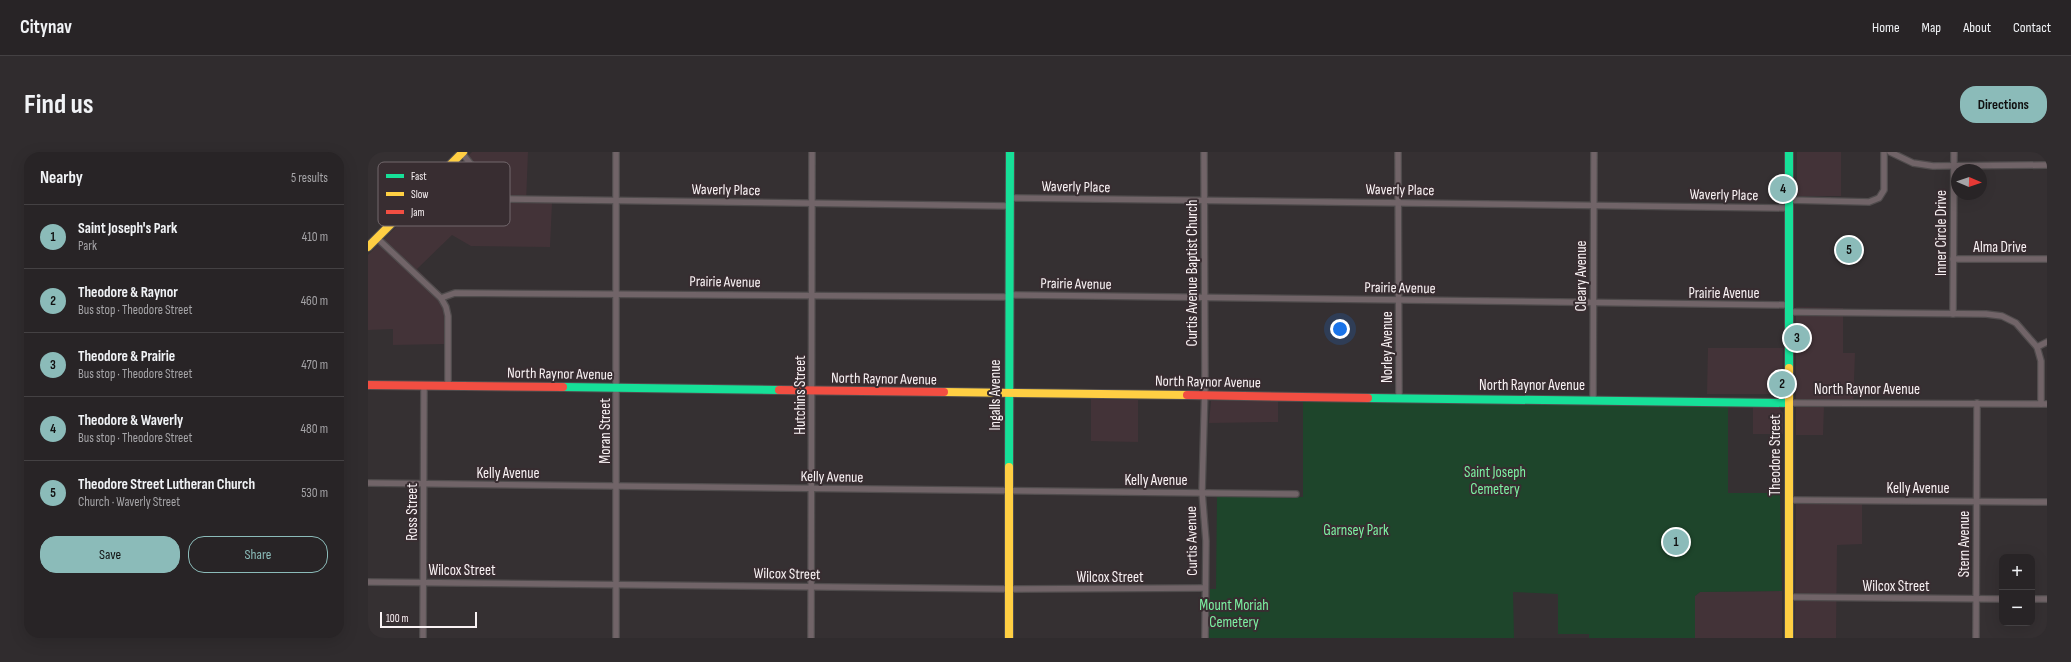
<!DOCTYPE html>
<meta charset="utf-8">
<style>
body{margin:0;font-family:"Sofia Sans Condensed",sans-serif;background:#302c2e;color:#f1f3f6}
.controls{position:absolute;right:12px;bottom:12px;display:grid;overflow:hidden;border-radius:8px;box-shadow:0 4px 16px #0002}
.controls button{width:36px;height:36px;display:grid;place-items:center;padding:0;border:0;border-bottom:1px solid #444143;background:#282426;color:#f1f3f6;font:20px sans-serif}
.compass{position:absolute;left:1583px;top:12px;width:36px;height:36px;border-radius:50%;background:#282426;box-shadow:0 4px 16px #0002;rotate:92deg}
.scale{position:absolute;left:12px;bottom:10px;width:97px;box-sizing:border-box;padding-left:4px;border:2px solid #f9f2f4;border-top:0;font-size:11px;line-height:14px;white-space:nowrap;color:#f9f2f4;-webkit-text-stroke:3px #382d31;paint-order:stroke}
.you{position:absolute;left:972px;top:177px;width:14px;height:14px;margin:-10px;border:3px solid #fff;border-radius:50%;background:#1a73e8;box-shadow:0 0 0 6px #1a73e833}
.badge{display:grid;place-items:center;width:26px;height:26px;border-radius:50%;background:#8bbbb9;color:#111;font-size:13px;font-weight:700}
.pin{position:absolute;translate:-50% -50%;border:2px solid #fff;box-shadow:0 1px 4px #0006}
.list{margin:0;padding:0;list-style:none}
h2{display:flex;justify-content:space-between;align-items:center;height:52px;margin:0;padding:0 16px;font-size:17px}
h2 small{font-size:13px;font-weight:400;color:#a5a4a7}
.list li{display:grid;grid-template-columns:26px 1fr auto;gap:12px;align-items:center;box-sizing:border-box;height:64px;padding:0 16px;border-top:1px solid #444143}
.list b{display:block;font-size:15px;white-space:nowrap}
.list p{margin:0;font-size:13px;white-space:nowrap;color:#a5a4a7}
.list em{font-size:13px;font-style:normal;color:#a5a4a7}
.actions{display:flex;gap:8px;padding:12px 16px}
.actions a{flex:1;padding:9px 0;border:1px solid #8bbbb9;border-radius:16px;text-align:center;font-size:14px;color:#8bbbb9}
.actions .main{background:#8bbbb9;color:#111}
.map{position:relative;flex:none;width:1679px;height:486px;overflow:hidden;border-radius:16px}
header{display:flex;align-items:center;gap:24px;box-sizing:border-box;height:56px;padding:0 20px;background:#282426;border-bottom:1px solid #444143}
header strong{font-size:19px}
nav{display:flex;gap:22px;margin-inline-start:auto;font-size:14px}
.intro{display:flex;align-items:center;justify-content:space-between;box-sizing:border-box;height:96px;padding:0 24px}
h1{margin:0;font-size:28px}
.button{padding:10px 18px;border-radius:16px;background:#8bbbb9;color:#111;font-size:14px;font-weight:700}
main{display:flex;gap:24px;padding:0 24px}
aside{flex:1;background:#282426;border-radius:16px;box-shadow:0 4px 16px #0002}
.map>svg:first-child{display:block}
.built{fill:#433338}
.green{fill:#1e452b}
.lines{fill:none;stroke-linecap:round;stroke-linejoin:round}
.street-casing{stroke:#504c4d;stroke-width:8}
.fast-casing{stroke:#504c4d;stroke-width:10}
.slow-casing{stroke:#504c4d;stroke-width:10}
.jam-casing{stroke:#504c4d;stroke-width:10}
.street{stroke:#716468;stroke-width:5.5}
.fast{stroke:#16e098;stroke-width:8}
.slow{stroke:#ffcf43;stroke-width:8}
.jam{stroke:#f24e42;stroke-width:8}
.labels{text-anchor:middle;dominant-baseline:central;stroke-width:4;stroke-linejoin:round;paint-order:stroke}
.street-label{font-size:15px;fill:#f9f2f4;stroke:#382d31}
.park-label{font-size:15px;fill:#7df2a3;stroke:#382d31}
.key{fill:#382d31;stroke:#72686c;stroke-width:1}
.key-label{font-size:11px;fill:#f9f2f4}
</style>
<header>
<strong>Citynav</strong>
<nav><a>Home</a><a>Map</a><a>About</a><a>Contact</a></nav>
</header>
<div class="intro"><h1>Find us</h1><a class="button">Directions</a></div>
<main>
<aside>
<h2>Nearby<small>5 results</small></h2>
<ul class="list">
<li><span class="badge">1</span><div><b>Saint Joseph's Park</b><p>Park</p></div><em>410 m</em></li>
<li><span class="badge">2</span><div><b>Theodore &amp; Raynor</b><p>Bus stop · Theodore Street</p></div><em>460 m</em></li>
<li><span class="badge">3</span><div><b>Theodore &amp; Prairie</b><p>Bus stop · Theodore Street</p></div><em>470 m</em></li>
<li><span class="badge">4</span><div><b>Theodore &amp; Waverly</b><p>Bus stop · Theodore Street</p></div><em>480 m</em></li>
<li><span class="badge">5</span><div><b>Theodore Street Lutheran Church</b><p>Church · Waverly Street</p></div><em>530 m</em></li>
</ul>
<div class="actions"><a class="main">Save</a><a>Share</a></div>
</aside>
<div class="map">
<svg width="1679" height="486" viewBox="0 0 1679 486">
<rect width="100%" height="100%" fill="#353032"/>
<g class="built">
<polygon points="104,0 160,0 158,51 184,51 182,95 103,94 84,83 49,117 67,135 78,149 76,192 25,193 25,177 0,178 0,103"/>
<rect x="1429" y="0" width="44" height="44"/>
<polygon points="1428,155 1475,156 1475,201 1487,201 1485,254 1456,254 1455,283 1428,283"/>
<polygon points="1340,196 1415,196 1414,239 1407,242 1339,242"/>
<polygon points="723,247 770,248 770,290 723,289"/>
<polygon points="843,249 910,249 910,270 841,271"/>
<polygon points="1385,254 1411,255 1415,261 1415,282 1385,282"/>
<polygon points="1428,345 1494,345 1494,392 1469,393 1468,486 1427,486"/>
<polygon points="1414,439 1414,486 1327,486 1327,444 1332,440"/>
</g>
<polygon class="green" points="935,249 1360,254 1360,341 1412,341 1414,439 1332,440 1327,444 1327,486 1221,486 1221,482 1190,482 1190,442 1145,440 1146,486 841,486 842,437 848,437 849,344 935,345"/>
<g class="lines">
<g class="street-casing">
<g id="street">
<polyline points="836,0 837,232 834,340 838,389 837,486"/>
<polyline points="1030,0 1031,247"/>
<polyline points="1522,0 1545,11 1565,14 1679,13"/>
<polyline points="94,1 127,43 138,47 642,54"/>
<polyline points="642,46 1421,56"/>
<polyline points="1421,48 1501,50 1511,46 1516,38 1516,0"/>
<polyline points="9,86 73,146 78,155 80,164 80,234"/>
<polyline points="1585,107 1679,107"/>
<polyline points="642,143 1421,153"/>
<polyline points="73,146 87,141 642,145"/>
<polyline points="1421,160 1618,162 1634,164 1648,171 1669,195 1673,209 1673,252"/>
<polyline points="1585,162 1586,0"/>
<polyline points="1669,195 1679,190"/>
<polyline points="1225,248 1226,0"/>
<polyline points="1421,251 1679,252"/>
<polyline points="0,331 928,342"/>
<polyline points="1421,348 1679,350"/>
<polyline points="0,430 641,437 837,436"/>
<polyline points="1421,445 1634,447"/>
<polyline points="1664,447 1679,447"/>
<polyline points="55,486 56,234"/>
<polyline points="248,486 248,0"/>
<polyline points="443,486 444,0"/>
<polyline points="1608,486 1609,251"/>
</g>
</g>
<g class="fast-casing">
<g id="fast">
<polyline points="1421,0 1421,216"/>
<polyline points="195,235 411,238"/>
<polyline points="1000,246 1421,251"/>
<polyline points="641,315 642,0"/>
</g>
</g>
<g class="slow-casing">
<g id="slow">
<polyline points="0,95 95,0"/>
<polyline points="1421,216 1421,486"/>
<polyline points="576,240 819,243"/>
<polyline points="641,486 641,315"/>
</g>
</g>
<g class="jam-casing">
<g id="jam">
<polyline points="0,233 195,235"/>
<polyline points="411,238 576,240"/>
<polyline points="819,243 1000,246"/>
</g>
</g>
<use href="#street" class="street"/>
<use href="#fast" class="fast"/>
<use href="#slow" class="slow"/>
<use href="#jam" class="jam"/>
</g>
<g class="labels">
<g class="street-label">
<text transform="translate(708 35) rotate(1)">Waverly Place</text>
<text transform="translate(358 38) rotate(1)">Waverly Place</text>
<text transform="translate(1032 38) rotate(1)">Waverly Place</text>
<text transform="translate(1356 43) rotate(1)">Waverly Place</text>
<text transform="translate(1573 81) rotate(-90)">Inner Circle Drive</text>
<text x="1632" y="95">Alma Drive</text>
<text transform="translate(824 121) rotate(-90)">Curtis Avenue Baptist Church</text>
<text transform="translate(1213 124) rotate(-90)">Cleary Avenue</text>
<text transform="translate(357 130) rotate(1)">Prairie Avenue</text>
<text transform="translate(708 132) rotate(1)">Prairie Avenue</text>
<text transform="translate(1032 136) rotate(1)">Prairie Avenue</text>
<text x="1356" y="141">Prairie Avenue</text>
<text transform="translate(1019 195) rotate(-90)">Norley Avenue</text>
<text transform="translate(192 222) rotate(1)">North Raynor Avenue</text>
<text transform="translate(516 227) rotate(1)">North Raynor Avenue</text>
<text transform="translate(840 230) rotate(1)">North Raynor Avenue</text>
<text x="1164" y="233">North Raynor Avenue</text>
<text x="1499" y="237">North Raynor Avenue</text>
<text transform="translate(432 243) rotate(-90)">Hutchins Street</text>
<text transform="translate(627 243) rotate(-90)">Ingalls Avenue</text>
<text transform="translate(237 279) rotate(-90)">Moran Street</text>
<text transform="translate(1407 303) rotate(-90)">Theodore Street</text>
<text x="140" y="321">Kelly Avenue</text>
<text transform="translate(464 325) rotate(1)">Kelly Avenue</text>
<text x="788" y="328">Kelly Avenue</text>
<text x="1550" y="336">Kelly Avenue</text>
<text transform="translate(44 360) rotate(-90)">Ross Street</text>
<text transform="translate(824 389) rotate(-91)">Curtis Avenue</text>
<text transform="translate(1596 392) rotate(-90)">Stern Avenue</text>
<text x="94" y="418">Wilcox Street</text>
<text transform="translate(419 422) rotate(1)">Wilcox Street</text>
<text x="742" y="425">Wilcox Street</text>
<text x="1528" y="434">Wilcox Street</text>
</g>
<g class="park-label">
<text x="1127" y="320">Saint Joseph<tspan x="1127" dy="17">Cemetery</tspan></text>
<text x="988" y="378">Garnsey Park</text>
<text x="866" y="453">Mount Moriah<tspan x="866" dy="17">Cemetery</tspan></text>
</g>
</g>
<rect x="10" y="10" width="132" height="64" rx="6" class="key"/>
<rect x="18" y="22" width="18" height="4" fill="#16e098"/>
<rect x="18" y="40" width="18" height="4" fill="#ffcf43"/>
<rect x="18" y="58" width="18" height="4" fill="#f24e42"/>
<g class="key-label">
<text x="43" y="28">Fast</text>
<text x="43" y="46">Slow</text>
<text x="43" y="64">Jam</text>
</g>
</svg>
<div class="controls">
<button>+</button>
<button>−</button>
</div>
<svg class="compass" viewBox="-18 -18 36 36"><path d="M0-13l5 13h-10z" fill="#e53935"/><path d="M0 13l5-13h-10z" fill="#a5a4a7"/></svg>
<div class="scale">100 m</div>
<div class="you"></div>
<div class="pin badge" style="left:1308px;top:390px">1</div>
<div class="pin badge" style="left:1414px;top:232px">2</div>
<div class="pin badge" style="left:1429px;top:186px">3</div>
<div class="pin badge" style="left:1415px;top:37px">4</div>
<div class="pin badge" style="left:1481px;top:98px">5</div>
</div>
</main>
